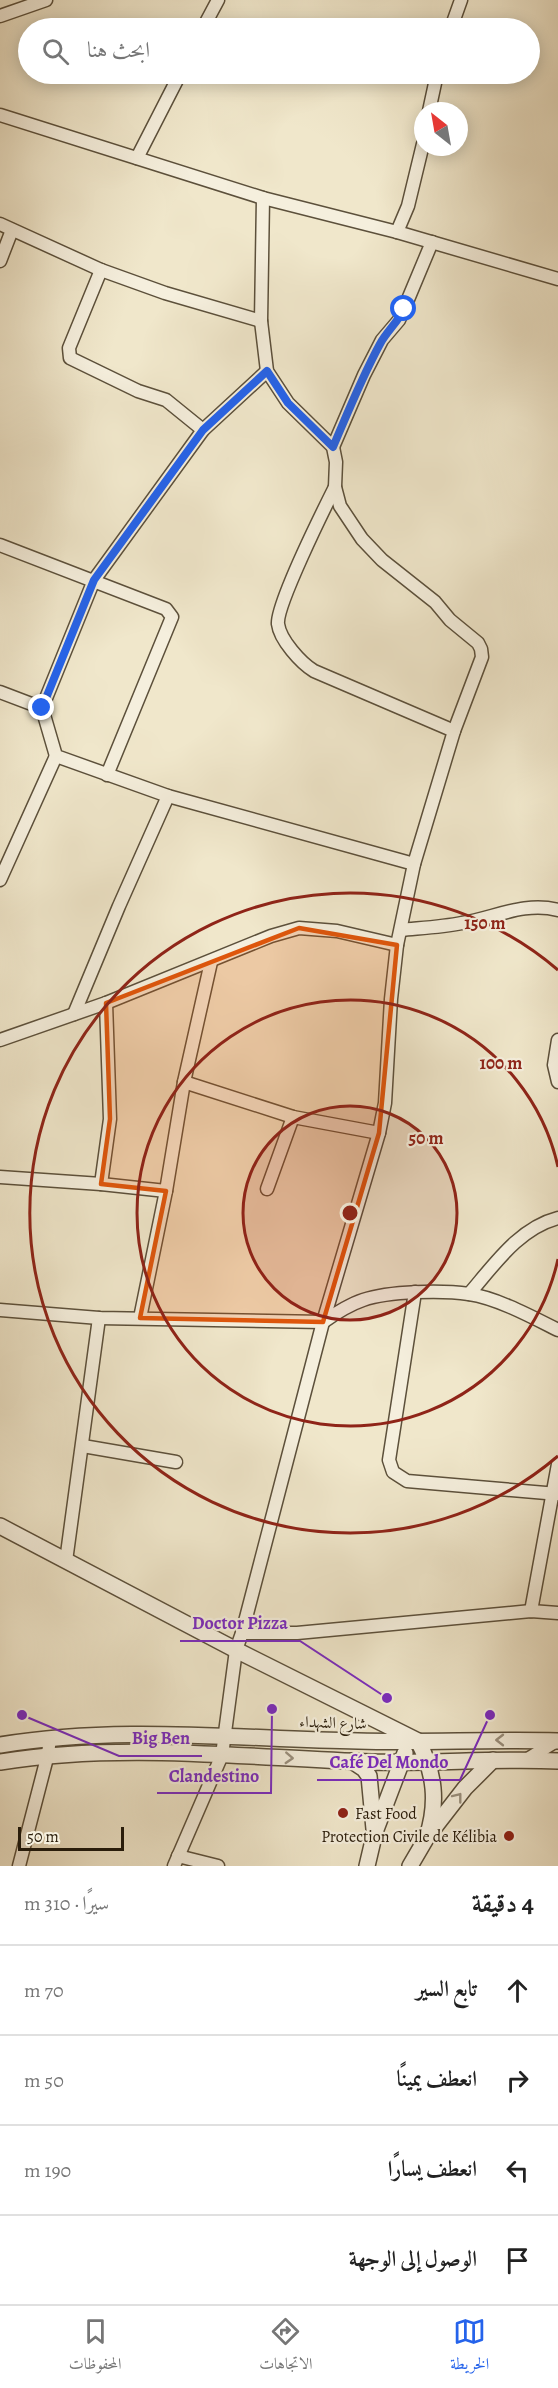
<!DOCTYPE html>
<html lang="ar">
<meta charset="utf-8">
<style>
body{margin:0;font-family:Alegreya,Amiri,serif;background:#f6f6f6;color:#222;direction:rtl}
.compass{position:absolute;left:414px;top:102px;width:54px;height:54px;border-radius:50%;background:#fff;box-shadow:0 3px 15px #0003;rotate:329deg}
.scale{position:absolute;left:18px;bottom:15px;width:106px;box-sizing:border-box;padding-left:6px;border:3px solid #2a1d0b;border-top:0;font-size:16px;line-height:21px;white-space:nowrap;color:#2a1d0b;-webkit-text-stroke:4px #f5efdd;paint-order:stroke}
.stop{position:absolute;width:18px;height:18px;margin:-14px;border:4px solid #2563eb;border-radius:50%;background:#fff}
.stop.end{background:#2563eb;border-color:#fff;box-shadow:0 2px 6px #0008}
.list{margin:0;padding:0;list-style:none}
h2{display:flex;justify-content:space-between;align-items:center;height:78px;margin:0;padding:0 24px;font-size:26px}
h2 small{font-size:20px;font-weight:400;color:#767676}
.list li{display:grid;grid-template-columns:39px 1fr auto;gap:18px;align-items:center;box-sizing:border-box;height:90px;padding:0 24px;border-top:2px solid #e0e0e0}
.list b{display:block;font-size:22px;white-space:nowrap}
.list em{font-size:20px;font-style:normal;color:#767676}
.icon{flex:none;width:33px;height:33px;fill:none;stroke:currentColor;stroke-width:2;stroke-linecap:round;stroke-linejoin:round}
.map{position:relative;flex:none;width:558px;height:1866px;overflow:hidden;direction:ltr}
.search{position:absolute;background:#fff;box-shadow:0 3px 15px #0003;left:18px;right:18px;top:18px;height:66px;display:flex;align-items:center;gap:15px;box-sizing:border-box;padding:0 21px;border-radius:33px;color:#767676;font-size:22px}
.sheet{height:438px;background:#fff}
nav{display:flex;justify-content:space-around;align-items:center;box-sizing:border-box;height:84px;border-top:2px solid #e0e0e0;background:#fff;font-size:16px;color:#767676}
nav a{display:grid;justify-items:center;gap:3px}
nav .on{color:#2563eb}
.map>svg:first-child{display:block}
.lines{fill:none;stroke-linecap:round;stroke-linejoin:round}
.minor-casing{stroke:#5c503b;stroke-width:15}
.tertiary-casing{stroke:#5c503b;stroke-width:18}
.minor{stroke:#f5efdd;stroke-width:12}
.tertiary{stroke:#f5efdd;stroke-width:15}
.oneway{stroke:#9a907e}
.route{stroke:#2563eb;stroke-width:8}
.marked{fill:#de560c;fill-opacity:0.2;stroke:#de560c;stroke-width:4.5;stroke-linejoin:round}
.ring{fill:none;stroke:#8f2418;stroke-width:3}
.poi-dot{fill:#8f2418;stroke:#f5efdd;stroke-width:2}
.labels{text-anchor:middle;stroke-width:4.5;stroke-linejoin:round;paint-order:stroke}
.street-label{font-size:16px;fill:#2a1d0b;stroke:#f5efdd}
.poi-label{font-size:16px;fill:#2a1d0b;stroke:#f5efdd;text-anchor:start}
.centre{fill:#8f2418;stroke:#f5efdd;stroke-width:3}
.ring-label{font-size:18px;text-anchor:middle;font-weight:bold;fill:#8f2418;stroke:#f5efdd;stroke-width:4.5;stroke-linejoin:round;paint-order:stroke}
.leader{fill:none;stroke:#7b2cbf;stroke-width:2}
.callout-dot{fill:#7b2cbf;stroke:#f5efdd;stroke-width:2}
.callout-label{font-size:18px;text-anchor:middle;font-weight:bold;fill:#7b2cbf;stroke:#f5efdd;stroke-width:4.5;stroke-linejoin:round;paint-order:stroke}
</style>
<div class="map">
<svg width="558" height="1866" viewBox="0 0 558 1866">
<rect width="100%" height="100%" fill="#f0e7cb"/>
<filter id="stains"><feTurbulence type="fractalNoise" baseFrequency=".00333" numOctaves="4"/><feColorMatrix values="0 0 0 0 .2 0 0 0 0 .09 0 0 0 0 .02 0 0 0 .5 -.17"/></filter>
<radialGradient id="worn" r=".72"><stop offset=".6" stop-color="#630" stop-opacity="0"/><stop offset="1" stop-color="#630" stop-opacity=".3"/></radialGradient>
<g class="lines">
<g class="minor-casing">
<g id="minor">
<polyline points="0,16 46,0"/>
<polyline points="203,28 218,0"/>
<polyline points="451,28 461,0"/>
<polyline points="429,111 437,74"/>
<polyline points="0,115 263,198 397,232 558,279"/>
<polyline points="137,158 180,74"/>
<polyline points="0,224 101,270 165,293 261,321"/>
<polyline points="397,232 408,206 423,144"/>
<polyline points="0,261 12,230"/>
<polyline points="101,270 69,348 70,358 138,391 166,400 203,430"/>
<polyline points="333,447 364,375 382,340 399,320 404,309 432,242"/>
<path d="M335 487C324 509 276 606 278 624 280 640 301 663 314 671L454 731"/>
<polyline points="0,545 166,609 172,617 107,775"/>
<polyline points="0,692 42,708 56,756 168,796 414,864"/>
<polyline points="42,708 94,580 203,430 267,371"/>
<polyline points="0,880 56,756"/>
<path d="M401 930C421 928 442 927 462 923 494 918 525 901 558 910"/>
<polyline points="74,1014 119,906 168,796"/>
<polyline points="0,1040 106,1003 271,936 299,928 337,931 397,945"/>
<polyline points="558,1040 554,1065 558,1082"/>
<polyline points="184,1082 293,1117 379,1133"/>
<polyline points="0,1177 101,1184 166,1191"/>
<polyline points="101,1184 110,1119 106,1003"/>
<polyline points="267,1189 293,1117"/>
<polyline points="415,1292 389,1460 393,1472 407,1481 558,1494"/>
<path d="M469 1294C494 1265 519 1228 558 1218"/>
<path d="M0 1310 99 1318 323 1322C336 1313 348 1305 363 1300 389 1291 442 1290 469 1294 497 1298 532 1317 558 1330"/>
<polyline points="140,1318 166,1191 184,1082 211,962"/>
<polyline points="83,1446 176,1462"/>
<polyline points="66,1561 99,1318"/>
<polyline points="531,1611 558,1464"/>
<polyline points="242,1633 297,1633 531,1611 558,1613"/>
<polyline points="526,1760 558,1740"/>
<polyline points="178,1856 218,1866"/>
<polyline points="19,1866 48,1754 50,1738"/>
<polyline points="174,1866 222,1755 236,1650 242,1633 323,1322 379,1133 385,1103 391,999 397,945 414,864 454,731 482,657 481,649 478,643 450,620 435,602 382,560 362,539 340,506 335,487 336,462 333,447 288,403 267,371 261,321 263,198"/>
</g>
</g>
<g class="tertiary-casing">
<g id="tertiary">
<path d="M0 1526 236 1650 418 1741C435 1773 438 1803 427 1837"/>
<path d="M0 1745C118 1725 239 1739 358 1741 425 1743 491 1739 558 1741"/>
<polyline points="352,1761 364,1769 369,1776 374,1829"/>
<path d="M0 1762C123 1742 248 1758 372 1762 434 1764 496 1758 558 1761"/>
<polyline points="367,1866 375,1832 405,1753"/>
<polyline points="410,1866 427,1837 465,1788 493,1760"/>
</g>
</g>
<use href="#minor" class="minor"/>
<use href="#tertiary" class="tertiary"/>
</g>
<defs><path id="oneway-chevron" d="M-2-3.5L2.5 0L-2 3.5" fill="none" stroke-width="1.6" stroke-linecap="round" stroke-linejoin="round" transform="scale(1.5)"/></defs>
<g class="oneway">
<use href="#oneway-chevron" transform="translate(500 1740) rotate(-180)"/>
<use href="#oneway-chevron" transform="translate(289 1758) rotate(3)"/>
<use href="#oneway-chevron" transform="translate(458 1797) rotate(-52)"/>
</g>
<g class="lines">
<path class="route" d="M42 708 94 580 203 430 267 371 288 403 333 447C348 412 362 377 380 344 387 331 398 322 404 309"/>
</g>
<path class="marked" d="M299 928 397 945 379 1133 323 1322 140 1318 166 1191 101 1184 110 1119 106 1003Z"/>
<circle cx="350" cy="1213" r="107" fill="#8f2418" fill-opacity=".12"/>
<g class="ring">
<circle cx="350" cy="1213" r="107"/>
<path d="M558 1259A213 213 0 1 1 558 1167"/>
<path d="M558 1456A320 320 0 1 1 558 970"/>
</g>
<g class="poi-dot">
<circle cx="343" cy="1813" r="6"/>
<circle cx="509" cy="1836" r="6"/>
</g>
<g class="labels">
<g class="street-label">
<text transform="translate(333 1722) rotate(2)" y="6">شارع الشهداء</text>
</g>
<g class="poi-label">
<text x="355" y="1819">Fast Food</text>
<text x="497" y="1842" text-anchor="end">Protection Civile de Kélibia</text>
</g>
</g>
<circle cx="350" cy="1213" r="9" class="centre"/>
<g class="ring-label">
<text x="485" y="929">150 m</text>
<text x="501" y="1069">100 m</text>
<text x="426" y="1144">50 m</text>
</g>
<path class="leader" d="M387 1698L300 1641H180M22 1715L119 1756H202M490 1715L460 1780H317M272 1709L271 1793H157"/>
<g class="callout-dot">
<circle cx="387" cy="1698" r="6"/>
<circle cx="22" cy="1715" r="6"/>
<circle cx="490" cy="1715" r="6"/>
<circle cx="272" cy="1709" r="6"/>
</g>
<g class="callout-label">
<text x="240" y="1629">Doctor Pizza</text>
<text x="161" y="1744">Big Ben</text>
<text x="389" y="1768">Café Del Mondo</text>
<text x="214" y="1782">Clandestino</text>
</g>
<rect width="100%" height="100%" filter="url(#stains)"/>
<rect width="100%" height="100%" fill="url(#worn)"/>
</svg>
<svg class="compass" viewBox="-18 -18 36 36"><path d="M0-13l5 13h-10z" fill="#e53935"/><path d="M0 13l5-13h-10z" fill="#767676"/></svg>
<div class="scale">50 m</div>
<div class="stop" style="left:404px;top:309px"></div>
<div class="stop end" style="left:42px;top:708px"></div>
<div class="search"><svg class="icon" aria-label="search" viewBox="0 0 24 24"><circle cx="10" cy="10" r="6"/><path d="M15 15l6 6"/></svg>ابحث هنا</div>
</div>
<section class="sheet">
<h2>4 دقيقة<small>سيرًا · 310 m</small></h2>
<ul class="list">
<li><svg class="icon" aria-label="ahead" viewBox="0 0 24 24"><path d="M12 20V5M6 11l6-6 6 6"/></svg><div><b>تابع السير</b></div><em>70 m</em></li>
<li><svg class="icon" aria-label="right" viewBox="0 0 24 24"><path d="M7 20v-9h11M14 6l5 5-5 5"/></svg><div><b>انعطف يمينًا</b></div><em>50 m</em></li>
<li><svg class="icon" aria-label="left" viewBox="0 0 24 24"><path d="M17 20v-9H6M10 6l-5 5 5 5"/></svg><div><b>انعطف يسارًا</b></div><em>190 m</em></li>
<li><svg class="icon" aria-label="arrive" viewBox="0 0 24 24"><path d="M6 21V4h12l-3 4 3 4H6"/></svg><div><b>الوصول إلى الوجهة</b></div></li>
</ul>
</section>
<nav>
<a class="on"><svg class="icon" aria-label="map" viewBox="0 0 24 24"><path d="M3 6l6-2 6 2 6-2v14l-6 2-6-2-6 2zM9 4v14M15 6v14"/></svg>الخريطة</a>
<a><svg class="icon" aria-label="directions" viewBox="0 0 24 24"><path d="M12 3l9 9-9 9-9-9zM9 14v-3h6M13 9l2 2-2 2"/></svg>الاتجاهات</a>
<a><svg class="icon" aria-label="saved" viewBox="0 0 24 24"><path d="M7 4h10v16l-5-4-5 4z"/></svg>المحفوظات</a>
</nav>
